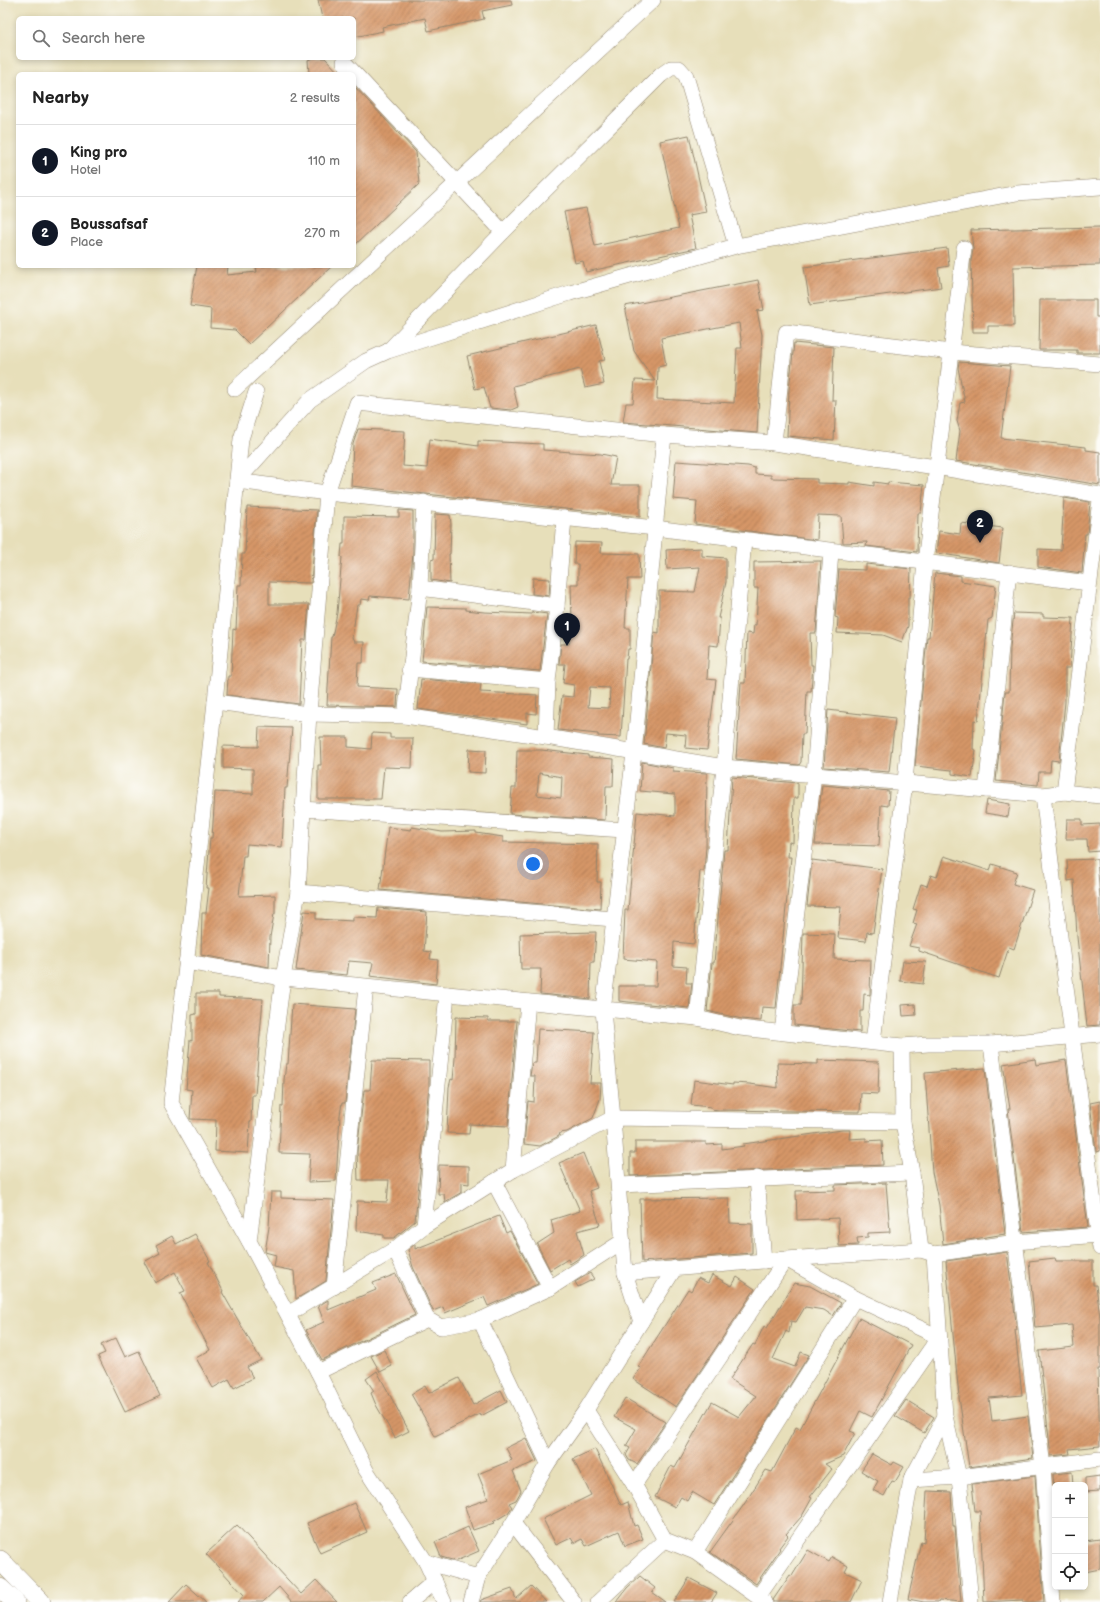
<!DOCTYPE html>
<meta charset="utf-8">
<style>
body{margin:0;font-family:"Balsamiq Sans",sans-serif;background:#f6f6f6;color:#222}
.controls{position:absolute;right:12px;bottom:12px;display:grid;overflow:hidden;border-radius:6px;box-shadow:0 2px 6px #0003}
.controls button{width:36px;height:36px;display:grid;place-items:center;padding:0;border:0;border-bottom:1px solid #e0e0e0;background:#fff;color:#222;font:20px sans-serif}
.you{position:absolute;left:533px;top:864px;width:14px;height:14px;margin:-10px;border:3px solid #fff;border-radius:50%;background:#1a73e8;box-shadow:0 0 0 6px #1a73e833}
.badge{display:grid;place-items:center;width:26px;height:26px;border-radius:50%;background:#111827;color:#fff;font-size:13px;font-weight:700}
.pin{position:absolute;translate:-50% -33px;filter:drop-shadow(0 1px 2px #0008)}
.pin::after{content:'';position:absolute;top:21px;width:14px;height:12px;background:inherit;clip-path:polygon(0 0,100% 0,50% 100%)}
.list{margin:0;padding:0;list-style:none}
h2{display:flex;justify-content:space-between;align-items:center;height:52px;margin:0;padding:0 16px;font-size:17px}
h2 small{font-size:13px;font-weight:400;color:#767676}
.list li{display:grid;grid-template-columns:26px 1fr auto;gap:12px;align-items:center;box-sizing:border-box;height:72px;padding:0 16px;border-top:1px solid #e0e0e0}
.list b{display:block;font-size:15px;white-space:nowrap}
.list p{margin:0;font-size:13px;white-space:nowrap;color:#767676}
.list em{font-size:13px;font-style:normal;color:#767676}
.icon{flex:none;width:22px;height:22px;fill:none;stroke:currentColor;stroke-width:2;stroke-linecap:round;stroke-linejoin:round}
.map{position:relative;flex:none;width:1100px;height:1602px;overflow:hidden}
.search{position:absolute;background:#fff;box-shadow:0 2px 6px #0003;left:16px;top:16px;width:340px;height:44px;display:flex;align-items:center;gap:10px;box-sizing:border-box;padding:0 14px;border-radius:6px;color:#767676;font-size:15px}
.panel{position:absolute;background:#fff;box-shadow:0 2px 6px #0003;left:16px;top:72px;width:340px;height:196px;border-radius:6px}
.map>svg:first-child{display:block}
.building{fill:url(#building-hatch);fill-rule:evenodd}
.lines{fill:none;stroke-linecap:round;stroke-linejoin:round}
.minor-casing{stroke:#91846c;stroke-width:16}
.major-casing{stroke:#91846c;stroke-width:20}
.minor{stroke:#fff;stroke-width:15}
.major{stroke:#fff;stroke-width:19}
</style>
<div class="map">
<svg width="1100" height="1602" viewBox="0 0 1100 1602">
<defs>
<pattern id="building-hatch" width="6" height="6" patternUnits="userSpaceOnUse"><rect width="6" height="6" fill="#d69668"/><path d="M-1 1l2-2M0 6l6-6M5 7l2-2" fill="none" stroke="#af7b55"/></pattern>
</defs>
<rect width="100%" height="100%" fill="#fdfcf7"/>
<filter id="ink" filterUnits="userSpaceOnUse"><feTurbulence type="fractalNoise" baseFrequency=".025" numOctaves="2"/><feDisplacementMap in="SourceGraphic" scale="8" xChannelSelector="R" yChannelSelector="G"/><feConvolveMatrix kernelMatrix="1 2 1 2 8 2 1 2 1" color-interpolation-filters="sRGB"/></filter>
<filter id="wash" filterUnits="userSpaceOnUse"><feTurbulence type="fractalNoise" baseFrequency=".012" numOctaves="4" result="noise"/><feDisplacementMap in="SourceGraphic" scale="16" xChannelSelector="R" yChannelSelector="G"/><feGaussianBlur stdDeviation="0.9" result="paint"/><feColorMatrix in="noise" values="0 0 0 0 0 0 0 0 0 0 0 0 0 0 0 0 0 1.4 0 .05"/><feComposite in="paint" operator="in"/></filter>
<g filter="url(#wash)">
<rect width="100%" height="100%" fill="#e7dfba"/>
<g id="blocks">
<g class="building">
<polygon points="318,0 511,0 512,5 482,11 484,19 428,31 425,18 382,27 383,31 354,37 354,18 322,18"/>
<polygon points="313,58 325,58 340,74 309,74 308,60"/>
<polygon points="354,86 416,152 419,184 354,246"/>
<polygon points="689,135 706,212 689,215 696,248 586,272 583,261 575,263 564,212 586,208 595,246 679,228 660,141"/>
<polygon points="1100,227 1100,265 1013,267 1014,326 988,326 988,332 973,332 971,261 973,249 971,230"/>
<polygon points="947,248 949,266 938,268 941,287 810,305 804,267"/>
<polygon points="197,266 228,266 227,275 257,272 256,266 332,266 249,344 235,330 210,328 211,309 190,306"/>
<path d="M758 280 764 310 757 311 762 335 757 433 623 422 626 403H633L635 380 655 381 634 351 625 306ZM739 323 742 348H737L734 403 657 399 658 367 666 365 661 338Z"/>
<polygon points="1040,300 1096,300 1096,317 1100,317 1100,353 1077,353 1077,350 1039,350"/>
<polygon points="596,325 605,360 599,361 604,384 585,388 580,369 513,386 518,407 511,410 490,408 484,387 475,389 467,356"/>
<polygon points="794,343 834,347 832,400 836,400 834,440 787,436 789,390"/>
<polygon points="959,362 1010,366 1001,438 1086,447 1086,450 1100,452 1100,485 956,461 960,431 957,421 960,403 965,402 958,368"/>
<polygon points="358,429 405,431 403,466 427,468 430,439 478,446 478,441 543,444 543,450 601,454 616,457 611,485 640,485 640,517 351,486 353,444"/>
<polygon points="676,461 748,466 755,468 755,474 771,475 771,478 817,479 817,483 849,484 849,482 874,486 874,482 888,484 888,482 924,485 921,513 918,513 917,552 866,546 867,542 843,543 841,516 818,515 817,540 695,524 697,501 673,499"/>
<polygon points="1064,498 1090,502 1087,534 1085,534 1082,573 1038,567 1038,549 1061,550"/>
<polygon points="247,507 317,510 311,583 269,582 269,604 309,604 306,640 302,640 299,704 227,695 228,676 231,676 233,629 236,630 238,585 241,585 242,554 245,554"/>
<polygon points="399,510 413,511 413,553 409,599 370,596 369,600 361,599 360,605 357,605 352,638 354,642 364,642 363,663 358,663 357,687 398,689 397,707 327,705 331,637 332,637 337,613 342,557 341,557 342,544 344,544 344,516 399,517"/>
<polygon points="435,514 450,515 451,524 450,554 449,554 450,583 431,580 431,560 434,559"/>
<polygon points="961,523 1003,528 999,563 936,553 939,531 960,534"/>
<path d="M575 542 602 543 601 553 639 554 640 579H628L625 628H630V649H628L627 659H626L621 737 598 736V734L558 730 562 696 573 697 574 685 563 683 565 664H559L561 644H569L570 620 572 621 571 584H578V564H574ZM590 687 610 688 609 708 588 707Z"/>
<polygon points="702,548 702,556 726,558 726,582 718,618 720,618 718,646 709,645 707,679 716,680 707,750 685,748 686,735 666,733 664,748 644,744 654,632 659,633 659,591 695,592 700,567 667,569 666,550"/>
<polygon points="821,561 816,633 810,633 811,665 813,665 811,691 807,691 805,734 802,734 801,762 799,765 736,759 741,683 745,683 747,633 753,634 754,625 756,625 758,588 754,588 754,562"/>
<polygon points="866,564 911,569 910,597 908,597 908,626 902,642 883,635 837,633 838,618 835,617 839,569 866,570"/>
<polygon points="935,573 961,576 961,581 996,586 992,618 988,620 978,721 974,720 973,749 976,750 972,777 952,774 952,770 915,766 927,637 929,637"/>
<polygon points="533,578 550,579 549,596 532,594"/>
<polygon points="427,607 466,608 466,610 484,612 532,614 532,612 547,614 540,671 422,661"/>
<polygon points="1014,613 1043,614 1043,617 1073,618 1070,668 1065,668 1065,702 1059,761 1051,760 1050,772 1039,772 1038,785 996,781 1005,692 1009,692 1010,647"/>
<polygon points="421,679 481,684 480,692 537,695 536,714 527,713 527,724 418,709"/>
<polygon points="828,710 895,718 889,772 824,767"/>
<polygon points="259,727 292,728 287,788 285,788 282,847 247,844 246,856 243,856 239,896 275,895 275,914 274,914 270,937 269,967 201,955 202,913 206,913 209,888 206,888 210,838 212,838 215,792 253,794 253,769 223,768 223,746 258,747"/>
<polygon points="372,733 390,734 390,738 413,738 412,768 384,767 381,799 318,799 318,765 321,765 320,737 348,737 348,747 371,749"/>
<polygon points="469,749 486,750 485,773 468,772"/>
<path d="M517 750H541L588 755V757L614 759 613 786H606L605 820 510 814 512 788H516ZM539 773 562 777 561 798 537 795Z"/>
<polygon points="642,762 673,768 673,771 707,773 706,847 704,871 700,871 694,944 674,942 673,966 687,967 686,983 692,983 689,1008 619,1001 619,986 656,986 657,962 623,959 625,910 628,910 637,812 675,816 675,794 640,791"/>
<polygon points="732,777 798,783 798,798 794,798 793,843 789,842 788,857 791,857 776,1008 762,1007 761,1021 742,1019 707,1011 712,963 714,963 724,850 728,850"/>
<polygon points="822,785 889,791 888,806 881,805 879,846 815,844"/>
<polygon points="987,800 1010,804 1008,817 985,813"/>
<polygon points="1067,819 1082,819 1082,825 1100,824 1100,851 1088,852 1087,839 1066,839"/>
<polygon points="388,827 411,830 412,827 442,832 476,831 476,833 503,837 503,842 598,844 597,882 601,882 600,909 380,890"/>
<polygon points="944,856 990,871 992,864 1017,872 1013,884 1033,890 1014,949 1009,947 999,978 919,951 919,948 909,946 917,924 913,923 917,910 913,909 921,884 927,886 931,875 937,877"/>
<polygon points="1097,859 1100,898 1100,1025 1087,1026 1077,937 1074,880 1068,881 1067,860"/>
<polygon points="812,860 882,869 873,933 867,932 866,941 838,938 841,907 807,906"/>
<polygon points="378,908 427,912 424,951 431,952 430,959 438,960 436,984 370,976 373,963 349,961 347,975 296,970 304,911 316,912 316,919 353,921 353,917 377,918"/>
<polygon points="596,932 594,962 591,962 590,999 540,994 541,969 521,969 520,934"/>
<polygon points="803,933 835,934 834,959 871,960 870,995 864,994 863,1011 860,1011 860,1032 794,1025 794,1005 801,1005"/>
<polygon points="903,961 926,962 923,984 900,981"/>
<polygon points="196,993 219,993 219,997 263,999 255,1095 252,1095 251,1122 250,1122 248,1153 215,1151 216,1120 190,1119 192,1090 186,1089 190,1040 192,1041 192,1015 196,1014"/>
<polygon points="292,1004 355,1009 345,1103 342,1103 340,1115 336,1181 308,1182 310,1154 279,1153 281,1106 283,1106 284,1080 286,1064 288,1064"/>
<polygon points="915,1004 916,1015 903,1016 902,1005"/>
<polygon points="456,1017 488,1018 488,1021 517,1021 508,1126 470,1124 469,1134 447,1133 449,1087 451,1079 453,1080 455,1058"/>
<polygon points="538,1029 594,1032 590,1083 601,1083 600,1099 593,1118 567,1132 560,1133 559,1136 540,1146 524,1144 528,1101 534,1102 535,1076 530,1076 532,1063 536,1063"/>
<polygon points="1035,1059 1036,1065 1066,1060 1088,1227 1023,1232 1008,1109 1010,1109 1003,1064"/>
<polygon points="372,1060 429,1061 429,1086 415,1221 394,1238 384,1238 384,1235 356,1231 357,1201 387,1202 389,1180 358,1180 357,1152 364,1090 370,1090"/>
<polygon points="818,1060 879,1062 878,1094 861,1093 860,1112 719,1110 711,1109 711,1107 691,1105 694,1080 733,1085 733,1083 750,1084 778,1088 777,1063 818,1064"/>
<polygon points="985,1068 1005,1234 943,1244 939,1205 932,1172 925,1073"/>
<polygon points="1100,1101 1100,1151 1096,1152 1090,1103"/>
<polygon points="842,1130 850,1130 849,1139 866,1138 866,1141 882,1140 883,1165 630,1176 630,1153 635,1153 635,1142 706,1142 706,1145 722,1144 722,1149 744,1146 743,1144"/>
<polygon points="583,1153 597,1188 589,1191 600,1225 577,1231 584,1255 570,1264 568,1259 550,1270 537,1244 554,1233 551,1220 580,1211 559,1163"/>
<polygon points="439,1165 469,1166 469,1184 462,1183 462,1192 445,1202 444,1194 438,1194"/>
<polygon points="886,1183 890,1232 868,1233 868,1237 857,1238 858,1245 839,1246 838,1218 797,1220 796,1191 835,1190 835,1185"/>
<polygon points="271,1192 281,1192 281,1198 334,1200 326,1281 296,1299 294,1271 274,1267 276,1255 265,1252 269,1227"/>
<polygon points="729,1198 730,1223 752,1224 752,1253 642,1262 640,1199"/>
<polygon points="499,1216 506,1233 510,1231 538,1284 488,1306 484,1297 445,1313 443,1307 433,1311 413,1267 408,1250 415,1244 415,1249"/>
<polygon points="195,1234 210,1261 208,1262 223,1291 222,1292 261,1360 247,1367 253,1378 234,1388 229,1379 213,1388 196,1358 210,1350 180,1293 185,1291 175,1272 155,1283 144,1262 160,1253 156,1245 172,1236 176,1244"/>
<polygon points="1007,1252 1017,1330 1015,1330 1022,1395 989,1398 992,1421 1028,1416 1033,1458 969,1467 959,1397 946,1261"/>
<polygon points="1055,1258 1056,1261 1093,1261 1093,1285 1096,1285 1100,1317 1100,1369 1098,1369 1100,1446 1069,1449 1070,1454 1051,1456 1039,1351 1074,1347 1072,1325 1035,1328 1029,1261"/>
<polygon points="590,1273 594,1279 578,1287 575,1282"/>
<polygon points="396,1274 415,1315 322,1360 306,1330 324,1322 318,1306 328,1300 328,1310 376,1290 373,1283"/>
<polygon points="712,1275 732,1286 737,1277 755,1289 676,1407 633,1379 641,1368 638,1367 688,1289 691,1291 698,1278 708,1283"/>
<polygon points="794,1283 810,1286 841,1303 833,1316 824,1310 805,1307 796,1322 791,1321 789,1333 786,1331 773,1359 795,1367 801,1352 809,1355 714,1505 692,1492 687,1501 681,1497 675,1507 655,1497 671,1466 675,1468 712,1402 739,1417 756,1396 730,1379 753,1344 755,1345 764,1326 767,1328"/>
<polygon points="859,1318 911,1345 872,1417 860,1411 850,1431 855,1433 843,1456 825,1464 832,1469 810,1497 812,1498 802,1516 786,1534 788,1536 779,1548 780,1549 756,1584 710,1552 743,1506 766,1470 772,1472 796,1427 800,1429"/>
<polygon points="116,1338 125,1357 139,1351 160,1396 125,1412 98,1356 105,1353 101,1345"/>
<polygon points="384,1350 392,1366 380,1372 371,1356"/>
<polygon points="377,1371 409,1431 395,1438 376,1405 371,1393 374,1391 366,1379"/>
<polygon points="459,1378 473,1405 501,1390 507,1402 481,1416 480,1414 435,1436 411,1394 425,1386 429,1393"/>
<polygon points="625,1398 666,1422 637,1464 629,1460 626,1455 630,1448 626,1446 636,1429 614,1417"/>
<polygon points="906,1400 934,1417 924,1433 895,1416"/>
<polygon points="526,1438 537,1461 513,1471 521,1491 516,1500 509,1503 512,1507 508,1513 493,1522 494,1523 473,1530 465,1507 488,1499 478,1474 512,1460 506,1448"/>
<polygon points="595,1449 621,1505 628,1502 634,1526 637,1525 643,1539 625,1546 619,1531 586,1546 582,1539 574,1543 571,1538 556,1545 543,1519 591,1495 573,1459"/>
<polygon points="872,1454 892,1465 894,1462 904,1467 895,1482 892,1481 884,1496 873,1490 878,1481 861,1471"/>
<polygon points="1072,1472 1073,1485 1055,1485 1055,1507 1053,1474"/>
<polygon points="1035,1476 1044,1602 1023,1602 1023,1600 984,1602 980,1511 975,1511 972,1484"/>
<polygon points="1100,1476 1100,1491 1085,1492 1085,1478"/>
<polygon points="927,1491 951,1492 953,1526 955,1526 961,1602 939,1600 938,1602 924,1602 908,1599 921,1541 924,1542"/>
<polygon points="354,1503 367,1532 320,1553 307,1523"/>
<polygon points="237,1525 301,1594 316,1580 337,1602 292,1602 279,1587 263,1602 238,1602 244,1595 206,1554"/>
<polygon points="468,1527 479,1551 456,1561 441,1557 435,1542"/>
<polygon points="1100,1539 1100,1569 1085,1572 1085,1541"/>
<polygon points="808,1550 829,1562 832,1557 848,1566 845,1572 862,1580 851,1602 774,1602 773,1600 790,1575 792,1576"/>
<polygon points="640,1576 655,1588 652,1592 666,1602 616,1602 627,1588"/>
<polygon points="689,1578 717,1593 711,1602 674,1602"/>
<polygon points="186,1584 206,1602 169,1602"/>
<polygon points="531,1586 546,1602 480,1602 481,1600 512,1589 516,1599"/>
</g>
</g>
</g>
<g filter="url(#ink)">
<use href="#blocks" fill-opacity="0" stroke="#91846c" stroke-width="1"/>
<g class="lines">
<g class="minor-casing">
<g id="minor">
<polyline points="344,62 503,232"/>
<polyline points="390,349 503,232 661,75 671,68 679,68 686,76 736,246"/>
<polyline points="235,389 653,0"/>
<polyline points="774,443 786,332 951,352 1100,364"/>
<polyline points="237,481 310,400 366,361 388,351 570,293 736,246 1017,193 1100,187"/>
<polyline points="237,481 327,493 655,528 1089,583"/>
<polyline points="1100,500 1064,792 1100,796"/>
<polyline points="420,588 557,606"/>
<polyline points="409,669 548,681"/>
<polyline points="215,702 309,714 405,716 546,737 724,767 1043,795 1064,792"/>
<polyline points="405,716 420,588 424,502"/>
<polyline points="546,737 548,681 557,606 564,518"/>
<polyline points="986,790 1009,572"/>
<polyline points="1043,795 1072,1036 1100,1248"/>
<polyline points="302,809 624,830"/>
<polyline points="298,892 613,919"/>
<polyline points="186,962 283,978 697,1018 740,1028 902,1046 928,1044 991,1044 1100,1034"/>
<polyline points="697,1018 724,767 744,540"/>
<polyline points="782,1032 814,775 831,552"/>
<polyline points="873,1042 905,782 925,562 964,248"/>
<polyline points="991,1044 1043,1467 1053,1602"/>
<polyline points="902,1046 903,1122 912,1173 921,1250"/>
<polyline points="903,1122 613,1118 625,1273 786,1259 921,1250 934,1254 1016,1242 1098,1235"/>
<polyline points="513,1170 528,1002"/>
<polyline points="757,1178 764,1261"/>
<polyline points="494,1182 550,1288"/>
<polyline points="619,1185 912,1173"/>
<polyline points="424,1226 447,994"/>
<polyline points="249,1241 171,1103 215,702 241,439 256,392"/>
<polyline points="395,1249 427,1319"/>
<polyline points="934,1254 945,1416 959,1477 971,1602"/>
<polyline points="625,1273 641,1322 675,1268"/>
<polyline points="334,1287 366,987"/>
<polyline points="288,1314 395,1249 424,1226 513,1170 613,1118 603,1010 634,753 664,435 774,443 936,467 1100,495"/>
<polyline points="480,1320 548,1463"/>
<polyline points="318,1372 427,1319 441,1327 480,1320 550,1288 623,1241"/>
<polyline points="586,1410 636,1488 665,1540 695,1552 765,1602"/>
<polyline points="911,1480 945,1416"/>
<polyline points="634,1485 786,1259 855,1298 939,1337 758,1597"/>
<polyline points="513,1523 574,1602"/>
<polyline points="695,1552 855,1298"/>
<polyline points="426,1562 478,1577 471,1602"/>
<polyline points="478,1577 513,1523 548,1463 586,1410 641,1322"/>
<polyline points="410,1602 435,1581"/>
<polyline points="444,1602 426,1562 366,1470 318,1372 249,1241 283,978 298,892 309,714 327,493 357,403 664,435"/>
<polyline points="598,1602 665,1540"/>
<polyline points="890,1602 911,1480 959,1477 1100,1459"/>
</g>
</g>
<g class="major-casing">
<g id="major">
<polyline points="0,1560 41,1602"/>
<polyline points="0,1588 15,1602"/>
</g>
</g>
<use href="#minor" class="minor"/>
<use href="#major" class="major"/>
</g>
</g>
</svg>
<div class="controls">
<button>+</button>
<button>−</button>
<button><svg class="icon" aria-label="locate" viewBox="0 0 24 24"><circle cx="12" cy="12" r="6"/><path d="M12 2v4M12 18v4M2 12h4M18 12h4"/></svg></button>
</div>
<div class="you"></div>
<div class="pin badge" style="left:567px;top:646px">1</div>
<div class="pin badge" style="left:980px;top:543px">2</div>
<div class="search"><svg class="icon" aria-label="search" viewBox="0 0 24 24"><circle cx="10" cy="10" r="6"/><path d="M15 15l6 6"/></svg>Search here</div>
<section class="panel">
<h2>Nearby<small>2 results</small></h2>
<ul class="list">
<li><span class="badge">1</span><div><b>King pro</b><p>Hotel</p></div><em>110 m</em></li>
<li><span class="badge">2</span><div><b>Boussafsaf</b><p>Place</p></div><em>270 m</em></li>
</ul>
</section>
</div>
